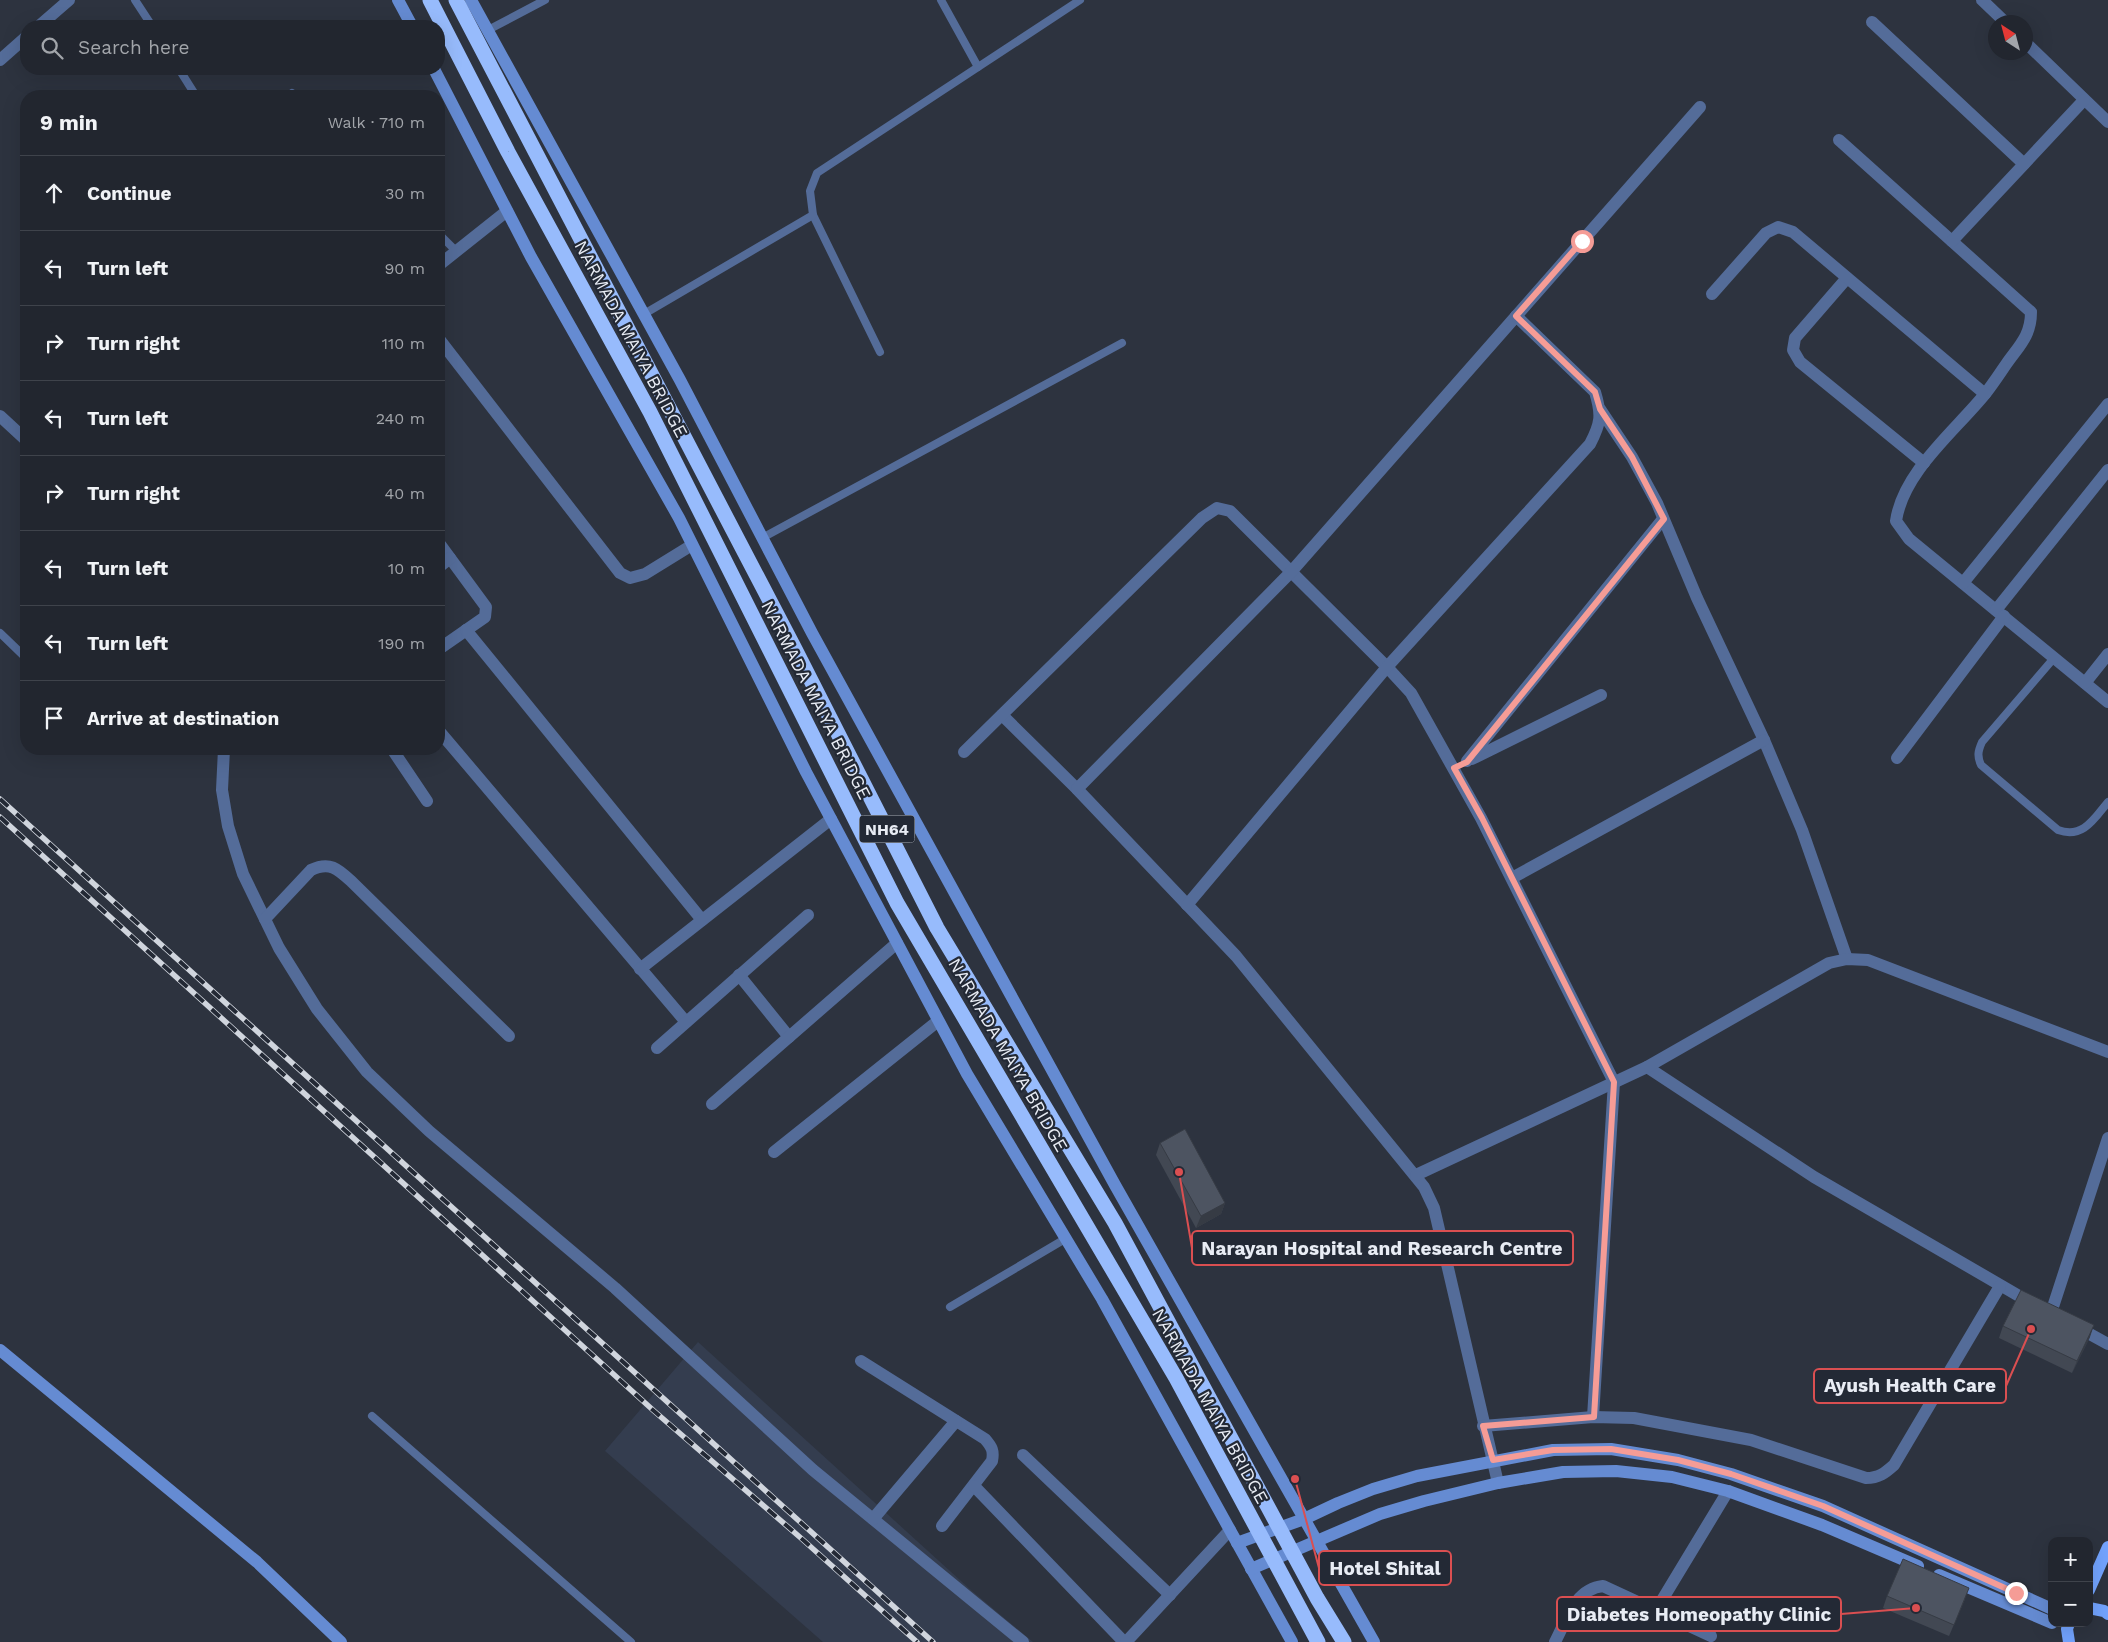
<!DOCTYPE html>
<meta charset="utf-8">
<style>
body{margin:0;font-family:"Work Sans",sans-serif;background:#2e323b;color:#f1f3f6}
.controls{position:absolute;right:15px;bottom:15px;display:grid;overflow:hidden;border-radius:10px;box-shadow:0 5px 20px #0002}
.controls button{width:45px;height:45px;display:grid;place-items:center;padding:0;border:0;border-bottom:1px solid #3f434b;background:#22262f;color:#f1f3f6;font:25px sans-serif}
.compass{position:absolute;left:1988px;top:15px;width:45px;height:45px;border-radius:50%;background:#22262f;box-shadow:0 5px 20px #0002;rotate:324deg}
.stop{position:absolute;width:15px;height:15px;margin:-11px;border:4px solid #f59c96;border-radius:50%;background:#fff}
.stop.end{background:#f59c96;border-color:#fff;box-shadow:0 1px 5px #0008}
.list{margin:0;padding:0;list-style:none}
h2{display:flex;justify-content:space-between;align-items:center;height:65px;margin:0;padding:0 20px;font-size:21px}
h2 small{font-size:16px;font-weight:400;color:#a2a5aa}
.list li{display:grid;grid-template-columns:32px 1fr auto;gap:15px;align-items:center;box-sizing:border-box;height:75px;padding:0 20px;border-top:1px solid #3f434b}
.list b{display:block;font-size:19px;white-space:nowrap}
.list em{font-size:16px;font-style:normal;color:#a2a5aa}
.icon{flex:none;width:28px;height:28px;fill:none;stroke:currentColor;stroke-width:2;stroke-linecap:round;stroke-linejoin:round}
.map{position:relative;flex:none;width:2108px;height:1642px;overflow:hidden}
.search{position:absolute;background:#22262f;box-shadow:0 5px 20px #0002;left:20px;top:20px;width:425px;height:55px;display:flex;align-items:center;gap:12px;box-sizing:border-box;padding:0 18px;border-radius:20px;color:#a2a5aa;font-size:19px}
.panel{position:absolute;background:#22262f;box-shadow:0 5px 20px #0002;left:20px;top:90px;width:425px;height:665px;border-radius:20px}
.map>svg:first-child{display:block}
.built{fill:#343d4f}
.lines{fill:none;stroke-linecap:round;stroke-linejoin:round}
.lane{stroke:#546c99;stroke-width:8}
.street{stroke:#546c99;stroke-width:12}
.secondary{stroke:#658bd2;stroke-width:12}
.primary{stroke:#72a3fe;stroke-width:12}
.rail-casing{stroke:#d0d5dd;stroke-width:5.5}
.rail{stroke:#232935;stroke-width:4;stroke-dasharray:11;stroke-linecap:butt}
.highway-bridge{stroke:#97bbfc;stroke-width:15}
.wall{fill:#424853}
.shaded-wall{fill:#363b44}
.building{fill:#4d5461;stroke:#363b44}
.route{stroke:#f59c96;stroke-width:6}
.labels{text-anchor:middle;stroke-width:4.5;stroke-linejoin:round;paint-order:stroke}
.shield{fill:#232935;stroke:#adb2bb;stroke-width:1}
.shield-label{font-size:16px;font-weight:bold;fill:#e8ecf4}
.street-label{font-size:18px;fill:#e8ecf4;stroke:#232935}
.leader{fill:none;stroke:#da4f51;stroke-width:2}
.callout-dot{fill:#da4f51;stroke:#232935;stroke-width:2}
.callout{fill:#232935;stroke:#da4f51;stroke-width:2}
.callout-label{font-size:19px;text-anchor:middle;font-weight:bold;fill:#e8ecf4}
</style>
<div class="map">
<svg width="2108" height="1642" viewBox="0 0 2108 1642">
<rect width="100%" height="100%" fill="#2d333f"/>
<polygon class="built" points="698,1342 972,1591 1033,1642 823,1642 605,1451"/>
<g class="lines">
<g class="lane">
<polyline points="135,0 152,26"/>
<polyline points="941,0 978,67"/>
<polyline points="488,30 545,0"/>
<polyline points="179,69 196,96"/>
<polyline points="292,93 296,96"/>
<polyline points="813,215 880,352"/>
<polyline points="439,234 456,251"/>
<polyline points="644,314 813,215 810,191 817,173 1080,0"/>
<polyline points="762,538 1122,343"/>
<polyline points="0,633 26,658"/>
<path d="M2054 658 1982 742C1978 751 1977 756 1981 765L2058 830C2083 839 2094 819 2108 802"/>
<polyline points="950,1307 1065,1239"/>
<polyline points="372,1416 631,1642"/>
</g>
<g class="street">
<polyline points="1982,0 2005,22"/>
<polyline points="1872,22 2024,164"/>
<polyline points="39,26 69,0"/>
<polyline points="2026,43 2108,122"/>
<polyline points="0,60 26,37"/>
<path d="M1839 140 2031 312C2031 335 2020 345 2007 363 2000 373 1993 384 1985 394 1955 431 1903 472 1896 521L1909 539 2108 702"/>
<polyline points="1952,241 2084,100"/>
<polyline points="439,265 507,211"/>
<polyline points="1847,278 1795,338 1793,350 1800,362 1924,463"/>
<polyline points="1712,294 1766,233 1778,227 1793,232 1985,394"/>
<polyline points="439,339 620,573 630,578 645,574 692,545"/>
<polyline points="1600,409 1632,457 1657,503 1697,598 1764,740 1802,830 1847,959"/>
<polyline points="0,416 26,440"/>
<polyline points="439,543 486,607 485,617 439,649"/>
<polyline points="439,567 450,558"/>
<polyline points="1963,583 2108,404"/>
<polyline points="1996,610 2108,470"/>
<polyline points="466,630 702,920"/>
<polyline points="2085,683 2108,654"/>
<polyline points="1002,715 1077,789 1236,956 1424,1187 1434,1208 1498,1483"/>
<polyline points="439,731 686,1022"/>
<polyline points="224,749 222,790 228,826 243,874 279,948 317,1009 367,1072 429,1131 615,1288 813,1470 1023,1642"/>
<polyline points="392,749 427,801"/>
<polyline points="964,752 1202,518 1217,508 1230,511 1387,667 1411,693 1481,818 1614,1082 1593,1417"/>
<polyline points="1897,758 2004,616"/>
<polyline points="1472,759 1601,695"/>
<polyline points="1467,761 1663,519"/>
<polyline points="1077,789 1291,572 1700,107"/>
<polyline points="1512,878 1764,740"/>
<path d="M1187 905 1387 667 1590 444C1601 423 1602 415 1595 392L1516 316"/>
<path d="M265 919 311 870C330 861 338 869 352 882L509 1036"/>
<polyline points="640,969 831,819"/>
<polyline points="739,975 789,1037"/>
<polyline points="657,1048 808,915"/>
<polyline points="1647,1067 1814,1177 2033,1304"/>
<polyline points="712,1104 897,943"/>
<polyline points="774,1152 938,1021"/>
<polyline points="1416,1175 1647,1067 1829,963 1847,959 1868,960 2108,1052"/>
<polyline points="2051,1313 2108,1138"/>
<polyline points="2077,1327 2108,1344"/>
<path d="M861 1361 985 1439C992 1447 994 1451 992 1461L942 1526"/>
<path d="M1483 1426 1593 1417 1634 1418 1751 1440 1866 1478C1879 1478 1885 1473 1894 1465L2000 1286"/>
<polyline points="1023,1455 1170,1595"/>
<polyline points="974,1486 1124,1642"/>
<polyline points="873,1519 956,1421"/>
<polyline points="1656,1610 1728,1491"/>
<polyline points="1126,1642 1230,1530"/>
<path d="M1555 1642C1567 1619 1575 1589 1603 1586L1711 1636"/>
</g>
<g class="secondary">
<polyline points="398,0 412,26"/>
<polyline points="471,0 680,380 812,633 1115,1185 1374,1642"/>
<polyline points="434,69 531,257 679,518 806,772 967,1074 1102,1299 1292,1642"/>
<polyline points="0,1350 257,1562 341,1642"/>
<polyline points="1237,1543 1304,1519 1338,1503 1373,1489 1417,1476 1553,1450 1611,1449 1678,1460 1731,1474 1823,1506 2052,1609"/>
<polyline points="1251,1569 1380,1514 1424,1501 1498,1483 1563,1472 1616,1471 1672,1477 1728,1491 1822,1525 1918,1566"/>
<polyline points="1939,1575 2052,1623"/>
</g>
<g class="primary">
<polyline points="2089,1590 2108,1547"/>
<polyline points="2089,1608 2104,1611 2108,1614"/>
<polyline points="2069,1642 2067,1629 2069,1623"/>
</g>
<g class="rail-casing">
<g id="rail">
<polyline points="0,799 933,1642"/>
<polyline points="0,817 654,1411 802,1539 917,1642"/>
</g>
</g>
<use href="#rail" class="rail"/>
<g class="highway-bridge">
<polyline points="430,0 508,152 650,412 897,903 1176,1378 1318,1642"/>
<polyline points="456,0 795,649 937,928 1115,1223 1317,1598 1344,1642"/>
</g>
</g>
<g class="wall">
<polygon points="1160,1143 1225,1203 1221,1214 1196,1228 1156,1155"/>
<polygon points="2003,1326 2090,1337 2072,1373 1999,1338"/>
<polygon points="1887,1596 1965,1599 1949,1636 1883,1608"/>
</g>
<g class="shaded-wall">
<polygon points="1225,1203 1221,1214 1196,1228 1201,1216"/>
<polygon points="2094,1325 2090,1337 2072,1373 2077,1361"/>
</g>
<g class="building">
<polygon points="1185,1129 1225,1203 1201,1216 1160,1143"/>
<polygon points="2021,1290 2094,1325 2077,1361 2003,1326"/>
<polygon points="1903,1559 1969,1588 1954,1625 1887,1596"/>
</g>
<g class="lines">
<polyline class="route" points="1582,241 1516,316 1595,392 1600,409 1632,457 1664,519 1467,762 1454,768 1482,818 1614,1082 1594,1417 1483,1426 1493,1460 1553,1450 1611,1449 1678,1460 1731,1474 1823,1506 2016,1593"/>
</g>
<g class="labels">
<rect class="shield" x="859.5" y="815.5" width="55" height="27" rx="4"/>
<g class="shield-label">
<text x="887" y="835">NH64</text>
</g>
<g class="street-label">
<text transform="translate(631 339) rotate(62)" y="6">NARMADA MAIYA BRIDGE</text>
<text transform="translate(816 700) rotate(63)" y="6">NARMADA MAIYA BRIDGE</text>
<text transform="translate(1008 1055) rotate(60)" y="6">NARMADA MAIYA BRIDGE</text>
<text transform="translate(1210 1406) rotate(61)" y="6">NARMADA MAIYA BRIDGE</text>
</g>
</g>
<path class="leader" d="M1179 1172L1192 1248M2031 1329L2006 1386M1295 1479L1319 1568M1916 1608L1841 1614"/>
<g class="callout-dot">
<circle cx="1179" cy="1172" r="5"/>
<circle cx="2031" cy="1329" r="5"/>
<circle cx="1295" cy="1479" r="5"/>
<circle cx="1916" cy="1608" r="5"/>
</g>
<g class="callout">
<rect x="1192" y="1231" width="381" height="34" rx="5"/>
<rect x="1814" y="1369" width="192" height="34" rx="5"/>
<rect x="1319" y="1551" width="132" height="34" rx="5"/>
<rect x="1557" y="1597" width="284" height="34" rx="5"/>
</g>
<g class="callout-label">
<text x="1382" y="1255">Narayan Hospital and Research Centre</text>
<text x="1910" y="1392">Ayush Health Care</text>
<text x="1385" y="1575">Hotel Shital</text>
<text x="1699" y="1621">Diabetes Homeopathy Clinic</text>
</g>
</svg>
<div class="controls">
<button>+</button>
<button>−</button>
</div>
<svg class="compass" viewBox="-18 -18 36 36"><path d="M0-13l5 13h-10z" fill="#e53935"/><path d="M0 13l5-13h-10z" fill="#a2a5aa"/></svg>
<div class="stop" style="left:1582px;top:241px"></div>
<div class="stop end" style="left:2016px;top:1593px"></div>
<div class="search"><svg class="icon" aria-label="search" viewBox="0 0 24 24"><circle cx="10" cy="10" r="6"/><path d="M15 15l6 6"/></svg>Search here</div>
<section class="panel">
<h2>9 min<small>Walk · 710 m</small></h2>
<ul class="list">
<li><svg class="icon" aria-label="ahead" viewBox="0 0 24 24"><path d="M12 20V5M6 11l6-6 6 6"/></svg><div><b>Continue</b></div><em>30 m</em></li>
<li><svg class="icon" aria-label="left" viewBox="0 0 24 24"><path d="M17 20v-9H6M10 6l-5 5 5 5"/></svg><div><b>Turn left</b></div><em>90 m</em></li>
<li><svg class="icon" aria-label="right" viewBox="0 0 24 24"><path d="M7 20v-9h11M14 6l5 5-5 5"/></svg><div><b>Turn right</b></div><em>110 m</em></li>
<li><svg class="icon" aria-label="left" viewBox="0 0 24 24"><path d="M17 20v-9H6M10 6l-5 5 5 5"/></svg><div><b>Turn left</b></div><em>240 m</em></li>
<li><svg class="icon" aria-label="right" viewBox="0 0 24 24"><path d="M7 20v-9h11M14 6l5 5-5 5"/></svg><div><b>Turn right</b></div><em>40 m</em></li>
<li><svg class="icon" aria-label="left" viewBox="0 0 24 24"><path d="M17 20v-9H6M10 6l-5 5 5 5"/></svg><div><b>Turn left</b></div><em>10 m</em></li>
<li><svg class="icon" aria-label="left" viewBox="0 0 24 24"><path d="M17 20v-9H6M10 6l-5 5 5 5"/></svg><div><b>Turn left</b></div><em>190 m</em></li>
<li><svg class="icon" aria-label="arrive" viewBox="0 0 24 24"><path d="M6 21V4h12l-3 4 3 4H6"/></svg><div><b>Arrive at destination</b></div></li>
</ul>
</section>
</div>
